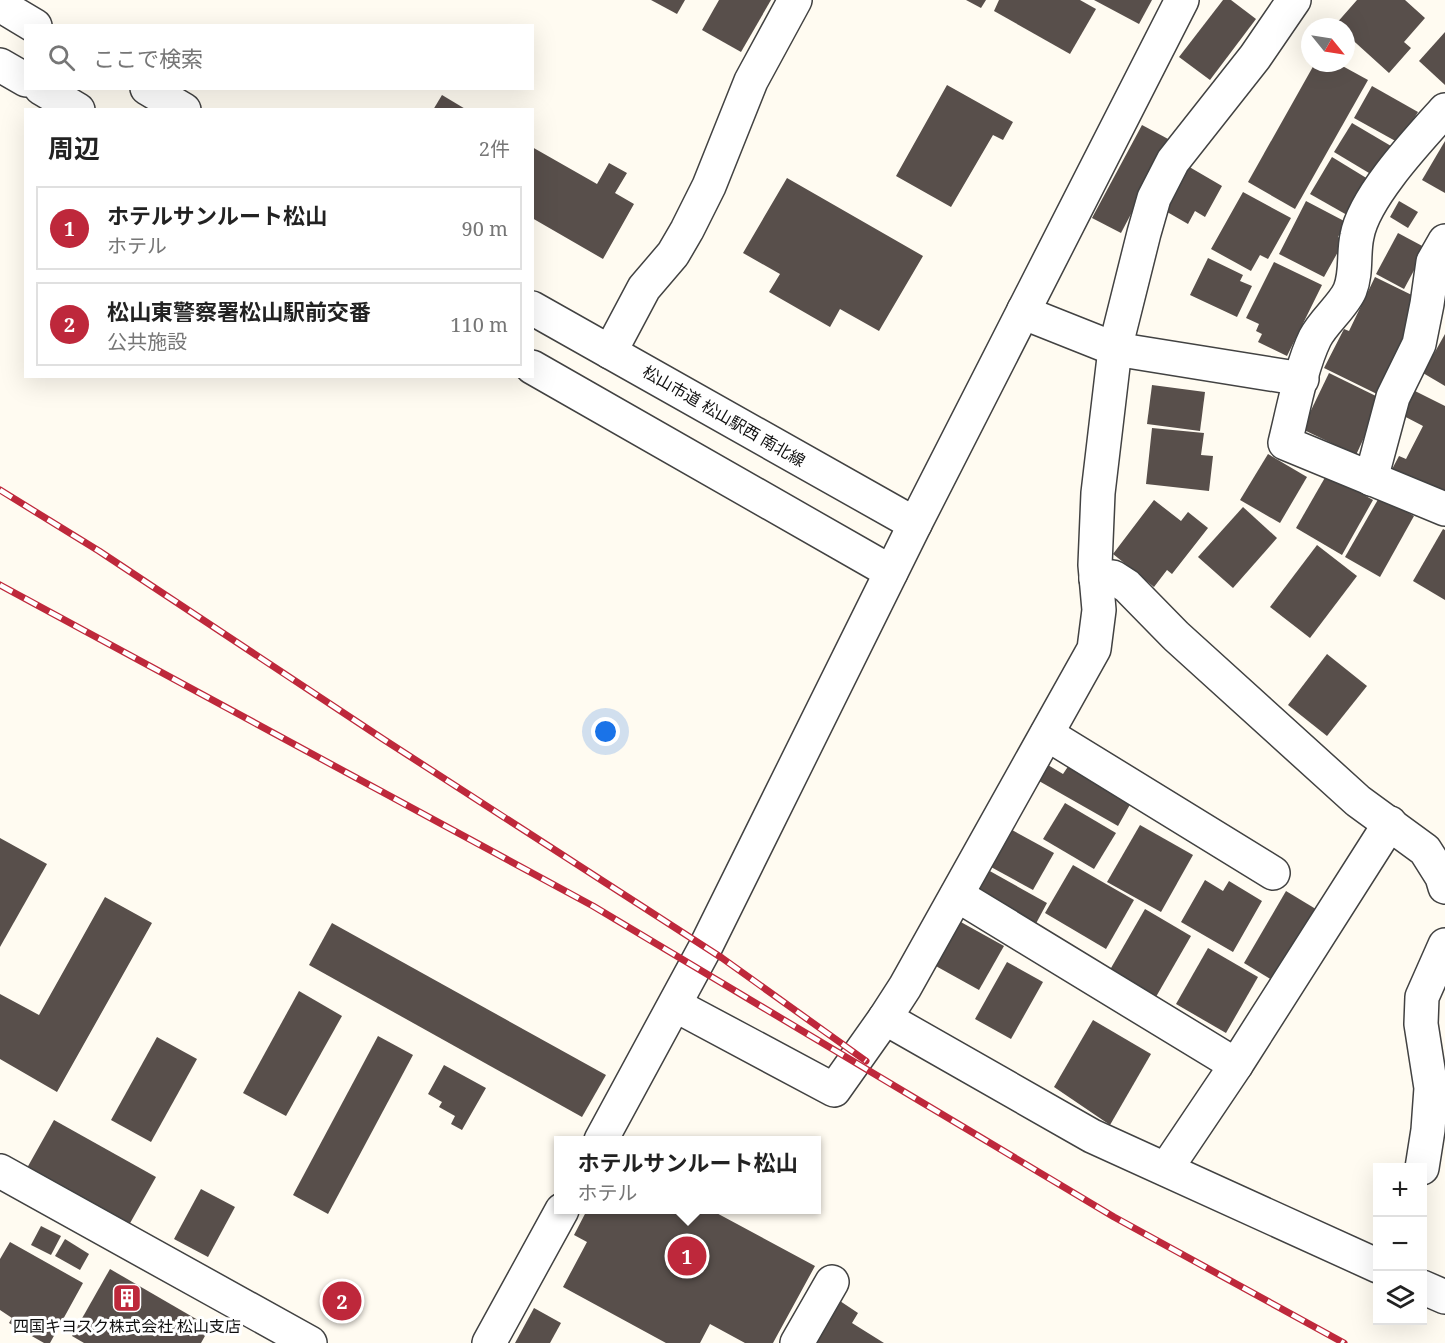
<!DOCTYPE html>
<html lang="ja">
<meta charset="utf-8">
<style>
body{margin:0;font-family:"Noto Serif","Noto Sans JP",serif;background:#f6f6f6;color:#222}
.controls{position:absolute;right:18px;bottom:18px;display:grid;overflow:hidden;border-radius:0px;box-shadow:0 6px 24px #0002}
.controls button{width:54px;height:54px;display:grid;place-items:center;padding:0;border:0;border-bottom:2px solid #e0e0e0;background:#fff;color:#222;font:30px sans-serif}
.compass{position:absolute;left:1301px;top:18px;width:54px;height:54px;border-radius:50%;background:#fff;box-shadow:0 6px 24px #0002;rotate:120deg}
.you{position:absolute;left:606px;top:732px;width:21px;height:21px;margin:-15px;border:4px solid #fff;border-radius:50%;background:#1a73e8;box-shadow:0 0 0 9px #1a73e833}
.badge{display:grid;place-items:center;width:39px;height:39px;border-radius:50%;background:#be283b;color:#fff;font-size:20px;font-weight:700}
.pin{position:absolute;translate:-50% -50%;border:3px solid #fff;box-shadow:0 2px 6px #0006}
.popup{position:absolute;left:554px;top:1136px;width:267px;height:78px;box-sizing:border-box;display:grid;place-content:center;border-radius:0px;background:#fff;filter:drop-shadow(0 2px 4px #0005);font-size:20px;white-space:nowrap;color:#767676}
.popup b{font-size:22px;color:#222}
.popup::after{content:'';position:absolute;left:50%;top:100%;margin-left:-12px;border:12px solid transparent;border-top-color:#fff}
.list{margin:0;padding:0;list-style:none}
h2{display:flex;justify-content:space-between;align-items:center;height:78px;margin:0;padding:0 24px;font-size:26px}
h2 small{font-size:20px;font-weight:400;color:#767676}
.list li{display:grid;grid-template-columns:39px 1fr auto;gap:18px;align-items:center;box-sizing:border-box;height:84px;margin:0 12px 12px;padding:0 12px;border:2px solid #e0e0e0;border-radius:0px}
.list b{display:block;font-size:22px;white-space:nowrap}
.list p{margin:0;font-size:20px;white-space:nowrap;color:#767676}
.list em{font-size:20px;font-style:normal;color:#767676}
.icon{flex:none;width:33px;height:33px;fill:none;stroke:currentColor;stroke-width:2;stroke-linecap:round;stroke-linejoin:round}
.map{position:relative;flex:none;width:1445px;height:1343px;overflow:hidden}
.search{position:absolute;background:#fff;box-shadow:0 6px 24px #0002;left:24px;top:24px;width:510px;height:66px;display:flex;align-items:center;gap:15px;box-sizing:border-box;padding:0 21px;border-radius:0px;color:#767676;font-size:22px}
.panel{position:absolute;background:#fff;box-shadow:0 6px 24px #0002;left:24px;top:108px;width:510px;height:270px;border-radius:0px}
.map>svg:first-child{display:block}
.building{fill:#584f4b}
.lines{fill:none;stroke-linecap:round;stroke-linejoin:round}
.minor-casing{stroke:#424242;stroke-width:36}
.minor{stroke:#fff;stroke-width:33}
.rail-casing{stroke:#be283b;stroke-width:7}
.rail{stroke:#fff;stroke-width:4.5;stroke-dasharray:14;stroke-linecap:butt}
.labels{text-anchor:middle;stroke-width:6;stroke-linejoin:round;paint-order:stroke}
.street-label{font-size:16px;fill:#0f0f0f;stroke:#fff}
.poi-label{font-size:16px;fill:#0f0f0f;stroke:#fff}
</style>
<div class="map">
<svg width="1445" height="1343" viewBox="0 0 1445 1343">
<rect width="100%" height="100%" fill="#fffbf1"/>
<g class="building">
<polygon points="651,0 685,0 677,14"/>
<polygon points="719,0 771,0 741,52 702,30"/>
<polygon points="966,0 986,0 981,8"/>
<polygon points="999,0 1080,0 1096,9 1070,54 994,11"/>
<polygon points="1094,0 1152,0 1139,24"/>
<polygon points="1223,0 1231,0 1256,19 1210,80 1179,57"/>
<polygon points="1357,0 1405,0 1425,18 1404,42 1411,48 1389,73 1346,34 1346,27 1338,27 1335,25"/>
<polygon points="1445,32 1445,85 1419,61"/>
<polygon points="1315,63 1337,63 1368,80 1295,209 1248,182"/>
<polygon points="947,85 1013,122 1003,140 993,135 951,207 896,176"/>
<polygon points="1372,86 1418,112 1399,143 1354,118"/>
<polygon points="442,95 467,110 433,110"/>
<polygon points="1352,123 1391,146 1374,176 1334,152"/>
<polygon points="1142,125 1170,140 1121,233 1092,218"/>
<polygon points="1445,141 1445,193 1422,180"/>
<polygon points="532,147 597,184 609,163 627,173 615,193 634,204 603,259 532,218"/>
<polygon points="1332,157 1368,179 1347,215 1310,194"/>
<polygon points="1186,165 1222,186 1205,217 1195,211 1188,224 1162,209"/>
<polygon points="787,178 923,256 879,331 840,309 830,327 769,292 780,274 743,253"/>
<polygon points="1243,192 1291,218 1268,259 1260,255 1251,271 1211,249"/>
<polygon points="1306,201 1346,222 1338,237 1344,241 1324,277 1279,254"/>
<polygon points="1399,201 1418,212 1408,228 1390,217"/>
<polygon points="1398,233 1426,248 1404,289 1376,274"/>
<polygon points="1208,258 1243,275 1240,281 1252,286 1237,317 1190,295"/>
<polygon points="1274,262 1322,285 1287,356 1258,342 1262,334 1256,331 1259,324 1246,318"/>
<polygon points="1375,277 1424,301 1379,395 1324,368 1344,329 1349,331"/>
<polygon points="1445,334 1445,386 1423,373"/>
<polygon points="1329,373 1382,399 1356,455 1302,429"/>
<polygon points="1152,385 1205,392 1200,431 1147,424"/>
<polygon points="1411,389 1445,406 1445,492 1437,487 1433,495 1390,473 1399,456 1406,459 1423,426 1398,413"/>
<polygon points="1152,428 1204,433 1201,455 1213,456 1209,491 1146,484"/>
<polygon points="1268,454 1307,477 1280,523 1240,500"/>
<polygon points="1327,474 1373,500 1342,555 1296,528"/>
<polygon points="1380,496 1414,516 1380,577 1345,557"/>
<polygon points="1154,500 1181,521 1188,512 1208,528 1172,574 1167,570 1154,587 1113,554"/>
<polygon points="1243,507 1277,538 1233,588 1198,557"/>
<polygon points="1443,529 1445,530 1445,600 1413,581"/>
<polygon points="1317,545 1357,576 1310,638 1270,607"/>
<polygon points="1327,654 1367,686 1327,736 1288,705"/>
<polygon points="1048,765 1063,774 1069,765 1132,801 1118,826 1039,781"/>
<polygon points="1065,803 1116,833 1094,869 1043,839"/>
<polygon points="1140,825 1193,855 1161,912 1107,882"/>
<polygon points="1012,830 1054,853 1033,890 991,867"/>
<polygon points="0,838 47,864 0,947"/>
<polygon points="1073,865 1134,900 1106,949 1045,913"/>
<polygon points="988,870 1047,903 1032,931 973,897"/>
<polygon points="1205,880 1223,891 1229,881 1262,901 1233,952 1181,922"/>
<polygon points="1286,891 1324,914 1282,986 1244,963"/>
<polygon points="105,897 152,923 57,1092 0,1059 0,994 39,1015"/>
<polygon points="1145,909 1191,936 1153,1002 1107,975"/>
<polygon points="959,921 1004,946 979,990 934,965"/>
<polygon points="332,923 606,1075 582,1117 309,965"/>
<polygon points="1208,948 1258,977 1226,1033 1176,1004"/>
<polygon points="1007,962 1043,982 1011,1039 975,1019"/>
<polygon points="299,991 342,1016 286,1116 243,1093"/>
<polygon points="1093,1020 1151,1054 1110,1125 1054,1087"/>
<polygon points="378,1036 413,1055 328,1214 293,1195"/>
<polygon points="157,1037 197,1059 151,1142 111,1120"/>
<polygon points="444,1065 486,1088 462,1130 451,1124 455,1116 439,1107 442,1102 428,1094"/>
<polygon points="54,1120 156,1177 129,1225 27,1168"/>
<polygon points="201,1189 235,1207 208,1257 174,1239"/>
<polygon points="587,1210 711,1210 815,1266 773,1343 745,1343 710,1324 700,1343 666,1343 563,1287 587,1242 574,1235"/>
<polygon points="41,1226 61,1236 51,1255 31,1245"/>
<polygon points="65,1239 89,1254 80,1270 55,1256"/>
<polygon points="10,1242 83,1283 50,1343 44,1343 9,1323 12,1318 0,1310 0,1259"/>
<polygon points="110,1269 210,1327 201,1343 84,1343 72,1336"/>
<polygon points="837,1299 858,1313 852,1323 884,1343 814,1343"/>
<polygon points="534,1308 561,1323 550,1343 515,1343"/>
</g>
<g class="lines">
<g class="minor-casing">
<g id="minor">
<polyline points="0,5 35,26"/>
<polyline points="0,65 26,80"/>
<polyline points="41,88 78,110"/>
<polyline points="147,88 184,110"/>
<path d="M1445 110C1418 140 1364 197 1357 236 1353 254 1357 272 1350 290 1344 305 1323 322 1315 338 1301 367 1293 411 1285 443L1445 509"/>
<polyline points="532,308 915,524"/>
<polyline points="1024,310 1037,318 1115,349 1302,379"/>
<polyline points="610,352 644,288 673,254 687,230 709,186 751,81 795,0"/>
<polyline points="532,367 891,572"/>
<polyline points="1371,479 1393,397 1419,344 1427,304 1433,262 1445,241"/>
<polyline points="1096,579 1113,577 1127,586 1176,636 1358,801 1425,850 1442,877 1445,887"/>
<polyline points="1047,734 1273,873"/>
<polyline points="957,895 1236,1065"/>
<polyline points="675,1005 834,1090 885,1018 1092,1136 1378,1266"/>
<polyline points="885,1018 905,987 1094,649 1099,610 1095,565 1098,493 1115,349 1144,233 1154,198 1173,161 1255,57 1294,0"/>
<polyline points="601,1140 705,948 915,524 1182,0"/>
<polyline points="1422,1168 1428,1130 1431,1088 1421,1024 1422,997 1445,945"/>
<polyline points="1166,1169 1236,1065 1390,823"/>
<polyline points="0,1171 310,1343"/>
<polyline points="1422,1287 1445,1297"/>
<polyline points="489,1343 562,1210"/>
<polyline points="797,1343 832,1282"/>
</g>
</g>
<use href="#minor" class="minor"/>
<g class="rail-casing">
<g id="rail">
<polyline points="0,490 99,551 383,739 722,958 866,1061"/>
<polyline points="0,585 593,906 1114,1217 1344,1343"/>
</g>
</g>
<use href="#rail" class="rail"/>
</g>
<defs>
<g id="building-square" transform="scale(1.5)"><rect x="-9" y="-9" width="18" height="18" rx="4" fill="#be283b" stroke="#fff"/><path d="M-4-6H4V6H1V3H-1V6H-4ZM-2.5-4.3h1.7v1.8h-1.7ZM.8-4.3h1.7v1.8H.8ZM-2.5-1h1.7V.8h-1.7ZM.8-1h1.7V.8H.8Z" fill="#fff"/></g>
</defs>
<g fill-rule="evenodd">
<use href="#building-square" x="127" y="1298"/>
</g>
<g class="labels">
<g class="street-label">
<text transform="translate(724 416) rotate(30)" y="6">松山市道 松山駅西 南北線</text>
</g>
<g class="poi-label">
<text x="127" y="1332">四国キヨスク株式会社 松山支店</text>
</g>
</g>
</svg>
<div class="controls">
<button>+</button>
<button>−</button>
<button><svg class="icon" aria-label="layers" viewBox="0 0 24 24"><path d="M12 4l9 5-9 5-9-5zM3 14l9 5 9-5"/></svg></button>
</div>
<svg class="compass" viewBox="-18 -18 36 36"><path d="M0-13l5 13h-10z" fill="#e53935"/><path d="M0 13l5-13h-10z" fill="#767676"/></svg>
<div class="you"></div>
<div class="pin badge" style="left:687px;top:1256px">1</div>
<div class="popup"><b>ホテルサンルート松山</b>ホテル</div>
<div class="pin badge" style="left:342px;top:1301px">2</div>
<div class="search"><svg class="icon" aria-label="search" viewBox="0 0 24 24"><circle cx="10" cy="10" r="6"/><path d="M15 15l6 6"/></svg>ここで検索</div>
<section class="panel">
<h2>周辺<small>2件</small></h2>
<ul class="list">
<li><span class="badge">1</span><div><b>ホテルサンルート松山</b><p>ホテル</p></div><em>90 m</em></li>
<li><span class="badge">2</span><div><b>松山東警察署松山駅前交番</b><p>公共施設</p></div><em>110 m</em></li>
</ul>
</section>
</div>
